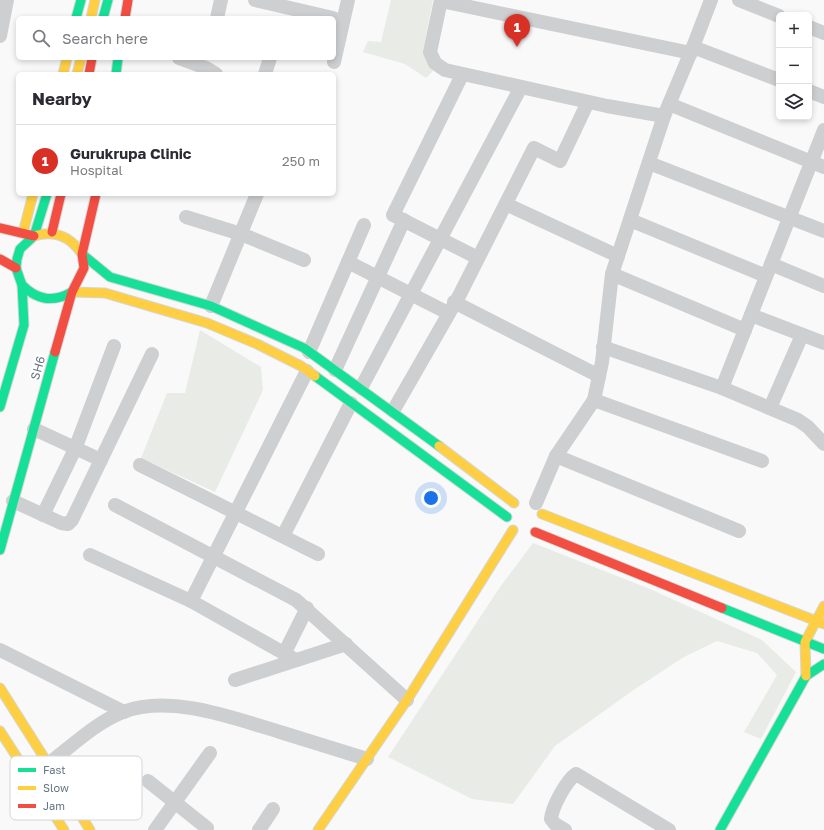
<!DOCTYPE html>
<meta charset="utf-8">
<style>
body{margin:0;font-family:"Golos Text",sans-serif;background:#f7f7f7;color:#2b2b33}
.controls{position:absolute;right:12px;top:12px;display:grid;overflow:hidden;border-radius:6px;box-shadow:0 2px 6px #0003}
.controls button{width:36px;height:36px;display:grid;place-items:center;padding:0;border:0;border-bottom:1px solid #e1e1e2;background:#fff;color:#2b2b33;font:20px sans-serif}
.you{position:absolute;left:431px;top:498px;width:14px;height:14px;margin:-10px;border:3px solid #fff;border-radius:50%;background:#1a73e8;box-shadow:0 0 0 6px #1a73e833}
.badge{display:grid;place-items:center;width:26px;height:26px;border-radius:50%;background:#d93025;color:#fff;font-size:13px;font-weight:700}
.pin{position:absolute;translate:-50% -33px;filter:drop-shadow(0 1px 2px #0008)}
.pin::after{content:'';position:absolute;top:21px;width:14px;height:12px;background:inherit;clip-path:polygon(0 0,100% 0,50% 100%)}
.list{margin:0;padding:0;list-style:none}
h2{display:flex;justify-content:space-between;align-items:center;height:52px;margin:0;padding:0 16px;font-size:17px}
h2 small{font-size:13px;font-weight:400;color:#7c7c81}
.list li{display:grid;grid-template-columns:26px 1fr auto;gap:12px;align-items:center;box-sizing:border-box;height:72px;padding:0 16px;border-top:1px solid #e1e1e2}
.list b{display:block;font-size:15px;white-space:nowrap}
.list p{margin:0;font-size:13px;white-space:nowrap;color:#7c7c81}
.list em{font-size:13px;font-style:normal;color:#7c7c81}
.icon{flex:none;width:22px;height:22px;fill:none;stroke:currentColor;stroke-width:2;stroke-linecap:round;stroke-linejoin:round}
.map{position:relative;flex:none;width:824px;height:830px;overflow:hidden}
.search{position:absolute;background:#fff;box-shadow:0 2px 6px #0003;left:16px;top:16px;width:320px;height:44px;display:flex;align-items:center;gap:10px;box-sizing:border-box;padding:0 14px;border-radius:6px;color:#7c7c81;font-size:15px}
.panel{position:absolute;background:#fff;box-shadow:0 2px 6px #0003;left:16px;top:72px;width:320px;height:124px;border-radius:6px}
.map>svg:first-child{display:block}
.green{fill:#e8ebe6}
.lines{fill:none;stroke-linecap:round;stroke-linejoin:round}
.fast-casing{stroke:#d5d6d7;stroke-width:11}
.slow-casing{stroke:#d5d6d7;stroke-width:11}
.jam-casing{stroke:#d5d6d7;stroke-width:11}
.street{stroke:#cecfd0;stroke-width:14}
.fast{stroke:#16e098;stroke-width:9}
.slow{stroke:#ffcf43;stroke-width:9}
.jam{stroke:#f24e42;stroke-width:9}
.labels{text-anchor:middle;stroke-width:4;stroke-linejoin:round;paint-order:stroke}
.street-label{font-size:12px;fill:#657683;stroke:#fff}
.key{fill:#fff;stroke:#d1d6da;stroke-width:1}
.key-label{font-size:11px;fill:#657683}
</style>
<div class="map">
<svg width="824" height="830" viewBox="0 0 824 830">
<rect width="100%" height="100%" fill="#f9f9f9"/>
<g class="green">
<polygon points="391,0 433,0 423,51 433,71 426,78 405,64 363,52 368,41 381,42"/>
<polygon points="200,330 261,367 263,390 215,492 141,458 167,393 185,393"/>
<polygon points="533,543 650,589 762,640 796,672 761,739 744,732 777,675 757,653 717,641 684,657 635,689 555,746 513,804 472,799 388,757 500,587"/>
</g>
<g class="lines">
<g class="fast-casing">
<g id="fast">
<polyline points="76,18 81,0"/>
<polyline points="103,18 108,0"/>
<polyline points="116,74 118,58"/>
<polyline points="82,254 110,277 211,306 304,348 439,446"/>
<path d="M22 285C37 300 53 303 72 292"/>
<polyline points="315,376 507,517"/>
<polyline points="0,407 24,325 22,285 16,268 17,259 20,249 34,236 47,194"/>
<polyline points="0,550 55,352"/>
<polyline points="722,608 824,649"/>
<polyline points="720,830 806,676 824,664"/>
</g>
</g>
<g class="slow-casing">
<g id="slow">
<polyline points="91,18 95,0"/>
<polyline points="63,74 67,58"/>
<polyline points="77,74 81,58"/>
<polyline points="23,233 33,194"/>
<path d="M34 236C55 230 70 236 82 254"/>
<polyline points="72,292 105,293 207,323 257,344 301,366 315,376"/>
<polyline points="439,446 514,503"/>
<polyline points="542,514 824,624"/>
<polyline points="806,676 805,642 824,606"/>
<polyline points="0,688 90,830"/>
<polyline points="0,731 64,830"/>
<polyline points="318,830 407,700 513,530"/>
</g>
</g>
<g class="jam-casing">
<g id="jam">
<polyline points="125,18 128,0"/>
<polyline points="89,74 92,58"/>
<polyline points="0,228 34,236"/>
<polyline points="52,232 61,194"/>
<polyline points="0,259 16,268"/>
<polyline points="55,352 72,292 84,268 82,254 96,194"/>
<polyline points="535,532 722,608"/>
</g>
</g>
<g class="street">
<polyline points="255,0 333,18"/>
<polyline points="441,0 430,52 435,63 445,70 607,106 664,116"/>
<polyline points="739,0 779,16"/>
<polyline points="441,1 691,53"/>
<polyline points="217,18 221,0"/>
<polyline points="809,27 824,33"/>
<polyline points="0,36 7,0"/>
<polyline points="693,47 779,80"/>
<polyline points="179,58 206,68 216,74"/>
<polyline points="334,62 348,0"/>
<polyline points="265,74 270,58"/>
<polyline points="462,75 393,215 478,258"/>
<polyline points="809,91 824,97"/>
<polyline points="669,104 824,167"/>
<polyline points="649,163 824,231"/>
<polyline points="506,204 618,256"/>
<polyline points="186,217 241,234 304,260"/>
<polyline points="630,220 766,276"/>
<polyline points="348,262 448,313"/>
<polyline points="771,264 824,286"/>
<polyline points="612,274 745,330"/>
<polyline points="454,302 599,376"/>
<polyline points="211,306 257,194"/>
<polyline points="751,315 824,343"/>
<polyline points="603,347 722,388 798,420 808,427 824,444"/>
<polyline points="309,352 364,225"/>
<polyline points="335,370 404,220"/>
<polyline points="361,388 521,87"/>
<polyline points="722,388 824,130"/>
<polyline points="594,400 762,461"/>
<polyline points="770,408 802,335"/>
<polyline points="393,411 459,296 534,148 560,161 588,102"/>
<polyline points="34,429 101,460"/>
<polyline points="556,456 739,531"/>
<polyline points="140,465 318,554"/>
<polyline points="13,501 61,523 68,524 72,520 152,354"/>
<polyline points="536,503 556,456 594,400 602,362 612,274 664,116 693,47 711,0"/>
<polyline points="115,505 296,600 407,700"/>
<polyline points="43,515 75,449 114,346"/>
<polyline points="283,536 351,403"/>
<polyline points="90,555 191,601 296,660"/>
<polyline points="191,601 307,371"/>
<polyline points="0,650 124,712"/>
<polyline points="284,654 307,608"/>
<polyline points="235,680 346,644"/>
<path d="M48 764C72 746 95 723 123 712 171 694 233 718 280 732 309 741 338 750 367 759"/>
<polyline points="148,781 207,828"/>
<polyline points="155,830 210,753"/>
<polyline points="259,830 273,809"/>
<path d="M565 830 555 824 551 819C552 807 566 781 576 774L669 830"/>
</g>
<use href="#fast" class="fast"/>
<use href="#slow" class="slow"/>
<use href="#jam" class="jam"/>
</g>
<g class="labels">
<g class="street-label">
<text transform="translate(38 368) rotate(-74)" y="4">SH6</text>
</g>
</g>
<rect x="10" y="756" width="132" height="64" rx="6" class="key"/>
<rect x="18" y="768" width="18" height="4" fill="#16e098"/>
<rect x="18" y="786" width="18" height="4" fill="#ffcf43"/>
<rect x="18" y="804" width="18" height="4" fill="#f24e42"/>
<g class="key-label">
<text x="43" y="774">Fast</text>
<text x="43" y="792">Slow</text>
<text x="43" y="810">Jam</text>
</g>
</svg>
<div class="controls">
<button>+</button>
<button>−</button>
<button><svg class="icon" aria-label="layers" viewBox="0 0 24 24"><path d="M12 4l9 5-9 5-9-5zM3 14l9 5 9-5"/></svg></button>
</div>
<div class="you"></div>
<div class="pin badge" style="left:517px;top:47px">1</div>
<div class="search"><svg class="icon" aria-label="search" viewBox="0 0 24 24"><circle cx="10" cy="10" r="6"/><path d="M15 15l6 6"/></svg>Search here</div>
<section class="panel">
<h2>Nearby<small></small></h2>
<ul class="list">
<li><span class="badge">1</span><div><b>Gurukrupa Clinic</b><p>Hospital</p></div><em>250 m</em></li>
</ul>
</section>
</div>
